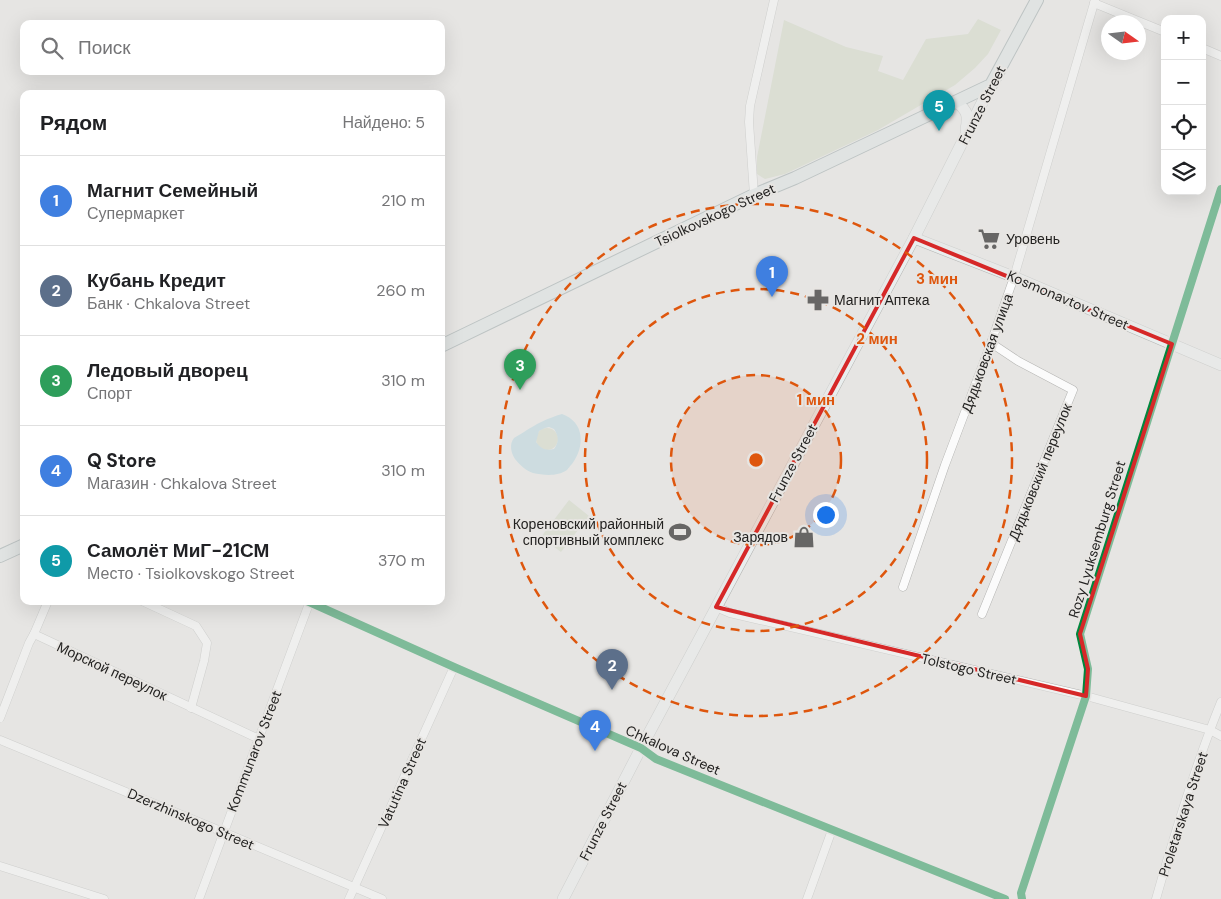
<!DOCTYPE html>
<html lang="ru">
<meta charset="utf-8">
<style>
body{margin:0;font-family:"DM Sans",sans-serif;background:#f2f2f2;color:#202124}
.controls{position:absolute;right:15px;top:15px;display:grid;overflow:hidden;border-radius:10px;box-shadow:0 5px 20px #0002}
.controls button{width:45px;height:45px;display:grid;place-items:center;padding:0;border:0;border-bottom:1px solid #e0e0e0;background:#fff;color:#202124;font:25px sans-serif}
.compass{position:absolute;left:1101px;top:15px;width:45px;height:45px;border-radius:50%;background:#fff;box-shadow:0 5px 20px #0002;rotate:104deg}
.you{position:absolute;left:825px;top:514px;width:18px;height:18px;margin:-12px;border:4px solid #fff;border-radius:50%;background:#1a73e8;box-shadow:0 0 0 8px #1a73e833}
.badge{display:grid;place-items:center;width:32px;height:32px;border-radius:50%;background:#676665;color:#fff;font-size:16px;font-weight:700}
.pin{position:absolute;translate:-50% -41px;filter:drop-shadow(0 1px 2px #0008)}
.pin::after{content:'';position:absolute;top:26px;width:18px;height:15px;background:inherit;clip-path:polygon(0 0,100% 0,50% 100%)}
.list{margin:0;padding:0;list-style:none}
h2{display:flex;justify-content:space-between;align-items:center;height:65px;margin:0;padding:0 20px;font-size:21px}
h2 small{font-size:16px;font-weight:400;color:#757577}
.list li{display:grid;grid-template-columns:32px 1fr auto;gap:15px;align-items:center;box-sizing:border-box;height:90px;padding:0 20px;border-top:1px solid #e0e0e0}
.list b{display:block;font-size:19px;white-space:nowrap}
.list p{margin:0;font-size:16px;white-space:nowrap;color:#757577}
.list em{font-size:16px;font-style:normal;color:#757577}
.icon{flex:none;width:28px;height:28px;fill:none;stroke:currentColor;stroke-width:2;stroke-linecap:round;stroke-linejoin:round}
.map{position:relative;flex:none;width:1221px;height:899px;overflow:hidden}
.search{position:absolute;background:#fff;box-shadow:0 5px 20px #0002;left:20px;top:20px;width:425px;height:55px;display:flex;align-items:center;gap:12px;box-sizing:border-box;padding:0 18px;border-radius:10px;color:#757577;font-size:19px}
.panel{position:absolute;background:#fff;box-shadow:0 5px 20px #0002;left:20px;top:90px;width:425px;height:515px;border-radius:10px}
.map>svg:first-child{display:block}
.green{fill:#ced4bf}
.water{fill:#afd1db;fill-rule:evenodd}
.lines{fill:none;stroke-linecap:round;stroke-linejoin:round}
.street-casing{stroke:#b4b4b2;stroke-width:9}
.secondary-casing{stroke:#b4b4b2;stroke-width:12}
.primary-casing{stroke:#8d9a9c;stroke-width:14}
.street{stroke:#fbfbfb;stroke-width:8}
.secondary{stroke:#eaeeee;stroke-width:11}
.primary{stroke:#d9e1e1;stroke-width:12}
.cycleway-casing{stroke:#e7e5e2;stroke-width:11}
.cycleway{stroke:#00873e;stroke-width:8}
.marked{fill:none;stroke:#d62828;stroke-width:4;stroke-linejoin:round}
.ring{fill:none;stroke:#de560d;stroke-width:2.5;stroke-dasharray:9 6}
.labels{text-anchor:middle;stroke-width:4;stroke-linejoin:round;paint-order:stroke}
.street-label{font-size:14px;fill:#232221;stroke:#e7e5e2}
.poi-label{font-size:14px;fill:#232221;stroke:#e7e5e2;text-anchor:start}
.centre{fill:#de560d;stroke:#e7e5e2;stroke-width:2.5}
.ring-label{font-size:15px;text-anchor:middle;font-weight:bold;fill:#de560d;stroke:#e7e5e2;stroke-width:4;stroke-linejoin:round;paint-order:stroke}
</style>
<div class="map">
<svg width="1221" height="899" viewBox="0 0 1221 899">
<rect width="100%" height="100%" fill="#e6e5e3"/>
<g class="green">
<polygon points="978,19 1001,30 988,54 975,68 955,85 878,130 785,174 765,179 757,174 757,157 784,20 846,47 883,56 878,71 903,80 926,39 968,34"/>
<circle cx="547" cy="439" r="11"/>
<polygon points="569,500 589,516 561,552 541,537"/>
</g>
<path class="water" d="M562 414C585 422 585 447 572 464 571 465 567 470 567 470 557 477 543 475 533 473 526 471 520 465 515 459 511 453 509 444 514 438 517 436 521 434 524 432 536 424 548 418 562 414ZM549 427 554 429C559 437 559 442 554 449 546 451 541 449 536 442L539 431 545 428Z"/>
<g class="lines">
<g class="street-casing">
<g id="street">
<polyline points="1094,3 1165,32"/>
<polyline points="1202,48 1221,56"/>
<polyline points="754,195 749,122 750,106 774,0"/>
<polyline points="903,587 945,465 991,343 1014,277 1095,0"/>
<polyline points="142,601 196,626 207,643 204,661 191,708"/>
<polyline points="307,601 454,667 641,748 656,759 1005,899"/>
<polyline points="716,607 730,613 760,620 1086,696 1210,730 1221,736"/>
<polyline points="982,614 1073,390 1018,361 991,343"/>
<polyline points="34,634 259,739"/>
<polyline points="0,718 29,643 34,634 48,601"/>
<polyline points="0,740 223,832 382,899"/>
<polyline points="0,866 104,899"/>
<polyline points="199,899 310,601"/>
<polyline points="349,899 454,667"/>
<polyline points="807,899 832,830"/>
<polyline points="1022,899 1021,893 1086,696 1088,669 1080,634 1221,189"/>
<path d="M1156 899C1175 832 1195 766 1221 702"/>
</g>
</g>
<g class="secondary-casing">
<g id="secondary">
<path d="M957 102C967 111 969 115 966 129"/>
<polyline points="914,238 1014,277 1221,365"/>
<polyline points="563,899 641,748 914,238 991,85"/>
</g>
</g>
<g class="primary-casing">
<g id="primary">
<polyline points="441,346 754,195 795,178 991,85 1037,0"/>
<polyline points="0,556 24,545"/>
</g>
</g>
<use href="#street" class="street"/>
<use href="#secondary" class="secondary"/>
<use href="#primary" class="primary"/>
<g class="cycleway-casing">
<g id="cycleway">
<polyline points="307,601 454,667 641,748 656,759 1005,899"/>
<polyline points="1022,899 1021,893 1086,696 1088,669 1080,634 1221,189"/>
</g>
</g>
<use href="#cycleway" class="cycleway"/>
</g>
<path d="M0 0H1221V899H0ZM914 238 1172 344 1080 634 1088 669 1086 696 716 607Z" fill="#e6e5e3" fill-opacity=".55" fill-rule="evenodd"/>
<path class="marked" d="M914 238 1172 344 1080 634 1088 669 1086 696 716 607Z"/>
<circle cx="756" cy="460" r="85" fill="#de560d" fill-opacity=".12"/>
<g class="ring">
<circle cx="756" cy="460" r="85"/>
<circle cx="756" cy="460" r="171"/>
<circle cx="756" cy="460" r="256"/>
</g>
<defs>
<g id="supermarket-bare" transform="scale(1.725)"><path d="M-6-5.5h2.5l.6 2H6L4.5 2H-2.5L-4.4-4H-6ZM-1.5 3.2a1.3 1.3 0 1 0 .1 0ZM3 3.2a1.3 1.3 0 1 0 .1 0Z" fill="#676665" stroke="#e7e5e2" stroke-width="2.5" paint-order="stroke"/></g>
<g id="pharmacy-bare" transform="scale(1.725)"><path d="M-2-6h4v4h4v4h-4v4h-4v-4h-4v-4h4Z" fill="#676665" stroke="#e7e5e2" stroke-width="2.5" paint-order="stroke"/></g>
<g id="stadium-bare" transform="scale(1.725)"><path d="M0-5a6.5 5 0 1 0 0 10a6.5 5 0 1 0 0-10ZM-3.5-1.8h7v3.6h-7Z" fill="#676665" stroke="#e7e5e2" stroke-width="2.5" paint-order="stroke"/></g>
<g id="shop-bare" transform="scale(1.725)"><path d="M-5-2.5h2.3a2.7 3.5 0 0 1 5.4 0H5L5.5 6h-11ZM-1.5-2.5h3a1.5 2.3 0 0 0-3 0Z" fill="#676665" stroke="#e7e5e2" stroke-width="2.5" paint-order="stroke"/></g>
</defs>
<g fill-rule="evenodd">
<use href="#supermarket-bare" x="989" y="239"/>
<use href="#pharmacy-bare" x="818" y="300"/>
<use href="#stadium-bare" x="680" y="532"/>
<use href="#shop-bare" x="804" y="537"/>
</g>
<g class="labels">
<g class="street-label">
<text transform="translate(982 105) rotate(-63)" y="5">Frunze Street</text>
<text transform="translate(715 215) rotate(-25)" y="5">Tsiolkovskogo Street</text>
<text transform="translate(1068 300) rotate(23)" y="5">Kosmonavtov Street</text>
<text transform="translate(987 353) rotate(-70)" y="5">Дядьковская улица</text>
<text transform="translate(793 463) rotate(-62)" y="5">Frunze Street</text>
<text transform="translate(1040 472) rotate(-68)" y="5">Дядьковский переулок</text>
<text transform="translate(1097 539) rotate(-73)" y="5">Rozy Lyuksemburg Street</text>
<text transform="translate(969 669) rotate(13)" y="5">Tolstogo Street</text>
<text transform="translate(112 671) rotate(25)" y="5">Морской переулок</text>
<text transform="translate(673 750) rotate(24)" y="5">Chkalova Street</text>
<text transform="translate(254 751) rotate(-69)" y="5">Kommunarov Street</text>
<text transform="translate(402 783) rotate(-66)" y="5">Vatutina Street</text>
<text transform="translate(1183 814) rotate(-72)" y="5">Proletarskaya Street</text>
<text transform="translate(191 819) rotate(23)" y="5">Dzerzhinskogo Street</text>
<text transform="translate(603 821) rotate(-63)" y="5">Frunze Street</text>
</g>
<g class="poi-label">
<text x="1006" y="244">Уровень</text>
<text x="834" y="305">Магнит Аптека</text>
<text x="664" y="529" text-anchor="end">Кореновский районный<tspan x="664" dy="16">спортивный комплекс</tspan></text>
<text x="788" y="542" text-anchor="end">Зарядов</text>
</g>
</g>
<circle cx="756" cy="460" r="8" class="centre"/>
<g class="ring-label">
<text x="937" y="284">3 мин</text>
<text x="877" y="344">2 мин</text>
<text x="816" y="405">1 мин</text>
</g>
</svg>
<div class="controls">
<button>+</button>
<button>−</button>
<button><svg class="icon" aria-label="locate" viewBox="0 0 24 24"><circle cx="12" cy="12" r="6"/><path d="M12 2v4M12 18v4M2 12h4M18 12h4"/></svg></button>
<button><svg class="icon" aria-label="layers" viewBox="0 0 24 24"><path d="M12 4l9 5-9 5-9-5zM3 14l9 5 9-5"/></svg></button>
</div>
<svg class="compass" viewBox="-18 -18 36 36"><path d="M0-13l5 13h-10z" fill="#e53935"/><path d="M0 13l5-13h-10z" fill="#757577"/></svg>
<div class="you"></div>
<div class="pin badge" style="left:772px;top:297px;background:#3f7fe0">1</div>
<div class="pin badge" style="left:612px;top:690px;background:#5c6f8a">2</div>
<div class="pin badge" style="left:520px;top:390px;background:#2e9e5b">3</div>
<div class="pin badge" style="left:595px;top:751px;background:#3f7fe0">4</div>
<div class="pin badge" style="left:939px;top:131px;background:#0f9aa8">5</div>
<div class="search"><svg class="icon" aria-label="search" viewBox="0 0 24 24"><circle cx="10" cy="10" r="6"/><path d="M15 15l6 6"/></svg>Поиск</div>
<section class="panel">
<h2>Рядом<small>Найдено: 5</small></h2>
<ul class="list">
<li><span class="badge" style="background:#3f7fe0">1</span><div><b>Магнит Семейный</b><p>Супермаркет</p></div><em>210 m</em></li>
<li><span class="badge" style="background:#5c6f8a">2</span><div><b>Кубань Кредит</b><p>Банк · Chkalova Street</p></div><em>260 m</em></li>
<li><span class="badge" style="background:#2e9e5b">3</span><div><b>Ледовый дворец</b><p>Спорт</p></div><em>310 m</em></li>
<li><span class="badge" style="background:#3f7fe0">4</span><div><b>Q Store</b><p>Магазин · Chkalova Street</p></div><em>310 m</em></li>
<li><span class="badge" style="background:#0f9aa8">5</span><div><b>Самолёт МиГ-21СМ</b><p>Место · Tsiolkovskogo Street</p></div><em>370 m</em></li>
</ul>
</section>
</div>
